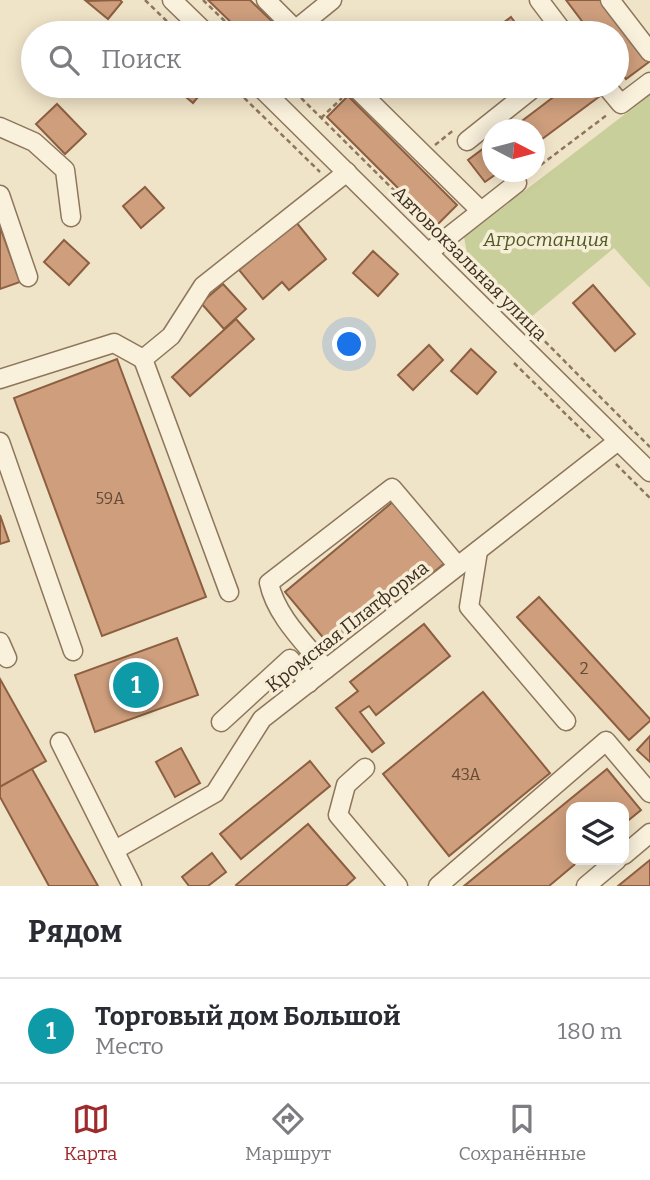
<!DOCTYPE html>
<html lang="ru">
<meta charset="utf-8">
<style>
body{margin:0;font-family:Bitter,serif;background:#f2f2f3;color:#2b2b33}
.controls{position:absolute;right:21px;bottom:21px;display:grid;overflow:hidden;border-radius:14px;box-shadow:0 4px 18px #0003}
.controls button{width:63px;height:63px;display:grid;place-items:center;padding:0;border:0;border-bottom:2px solid #e1e1e2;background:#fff;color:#2b2b33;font:35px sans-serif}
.compass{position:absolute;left:482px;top:119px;width:63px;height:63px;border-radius:50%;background:#fff;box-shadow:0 4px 18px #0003;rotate:96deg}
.you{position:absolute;left:350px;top:345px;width:24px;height:24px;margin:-18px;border:5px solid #fff;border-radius:50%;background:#1a73e8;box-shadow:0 0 0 10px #1a73e833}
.badge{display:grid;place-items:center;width:46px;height:46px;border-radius:50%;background:#9e2a2b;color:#fff;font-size:23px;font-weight:700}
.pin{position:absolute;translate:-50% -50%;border:4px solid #fff;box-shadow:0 2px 7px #0006}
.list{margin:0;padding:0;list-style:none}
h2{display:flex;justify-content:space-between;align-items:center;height:91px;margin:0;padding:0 28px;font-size:30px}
h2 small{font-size:23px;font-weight:400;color:#7c7c81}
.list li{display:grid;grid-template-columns:46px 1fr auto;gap:21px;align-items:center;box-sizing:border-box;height:105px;padding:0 28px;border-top:2px solid #e1e1e2}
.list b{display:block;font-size:26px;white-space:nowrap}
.list p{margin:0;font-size:23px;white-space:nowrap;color:#7c7c81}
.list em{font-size:23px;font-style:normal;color:#7c7c81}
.icon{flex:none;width:38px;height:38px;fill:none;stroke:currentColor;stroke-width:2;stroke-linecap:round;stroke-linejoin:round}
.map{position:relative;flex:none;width:650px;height:886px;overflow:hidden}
.search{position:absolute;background:#fff;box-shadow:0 4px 18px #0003;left:21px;right:21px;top:21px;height:77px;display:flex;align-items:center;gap:18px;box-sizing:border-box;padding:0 24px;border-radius:38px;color:#7c7c81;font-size:26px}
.sheet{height:196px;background:#fff}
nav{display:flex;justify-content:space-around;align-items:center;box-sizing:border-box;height:98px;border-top:2px solid #e1e1e2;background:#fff;font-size:19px;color:#7c7c81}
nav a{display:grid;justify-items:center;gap:4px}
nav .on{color:#9e2a2b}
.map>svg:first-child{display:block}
.green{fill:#c9cf9b}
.building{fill:#cf9f7d;stroke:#8d5f41;stroke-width:2}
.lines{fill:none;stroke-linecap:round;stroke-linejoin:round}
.minor-casing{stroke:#8d765c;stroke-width:21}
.path{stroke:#8d765c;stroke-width:2.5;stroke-dasharray:5 3.5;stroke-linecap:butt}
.minor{stroke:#faf1dc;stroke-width:18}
.labels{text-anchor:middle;stroke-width:7;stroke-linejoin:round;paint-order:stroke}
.number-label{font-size:16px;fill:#624a37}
.park-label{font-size:19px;font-style:italic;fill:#4d5a26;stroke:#f7eed8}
.street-label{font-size:19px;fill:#3d2e20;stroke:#f7eed8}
</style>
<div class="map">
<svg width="650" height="886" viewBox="0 0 650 886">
<rect width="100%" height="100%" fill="#f0e4c8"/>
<polygon class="green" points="650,95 650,288 614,248 530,318 468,259 464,237"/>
<g class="building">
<polygon points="120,0 122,2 108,19 86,1"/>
<polygon points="208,0 250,0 284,33 242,33"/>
<polygon points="566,0 602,0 649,62 626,79 617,67 617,33 591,33"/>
<polygon points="511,17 523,33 505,33 499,26"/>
<polygon points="173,86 207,86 193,103"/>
<polygon points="568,86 593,86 600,96 534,145 534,130 510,130"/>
<polygon points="348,96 457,205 436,226 327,117"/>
<polygon points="57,104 86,134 65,154 36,124"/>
<polygon points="492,142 492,172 499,172 485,182 468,160"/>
<polygon points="145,187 164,208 141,228 123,206"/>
<polygon points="296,222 326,259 289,290 282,282 263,299 239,270"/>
<polygon points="0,227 20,282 0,289"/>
<polygon points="64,240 89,263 69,285 44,262"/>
<polygon points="373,251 398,274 378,296 353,273"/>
<polygon points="223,284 246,309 224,329 201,303"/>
<polygon points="593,285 635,334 615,351 573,303"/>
<polygon points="236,319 254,339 190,396 172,377"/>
<polygon points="429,345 443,360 413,390 398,375"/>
<polygon points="471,349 496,372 477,394 451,371"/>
<polygon points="117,359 206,597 102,636 14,398"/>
<polygon points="395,500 446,562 336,653 285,592"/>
<polygon points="0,515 9,541 0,544"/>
<polygon points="539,597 650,719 650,721 629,740 517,617"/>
<polygon points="424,624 450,656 376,715 369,706 360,712 384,743 372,752 336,708 358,691 350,682"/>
<polygon points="177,638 198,695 95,732 75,675"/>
<polygon points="0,679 46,761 0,787"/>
<polygon points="483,692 550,773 449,856 383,774"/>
<polygon points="650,736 650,762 637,750"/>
<polygon points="181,748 200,783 175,797 156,762"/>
<polygon points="310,761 330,786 241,859 220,834"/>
<polygon points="32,769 98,886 49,886 0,797 0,787"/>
<polygon points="607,769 641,810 624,824 624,807 571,807 571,860 580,860 549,886 464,886"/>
<polygon points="308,824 355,878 346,886 237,886 236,885"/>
<polygon points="212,853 226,872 208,886 189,886 182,877"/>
<polygon points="650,860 650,886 618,886"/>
</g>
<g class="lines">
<g class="minor-casing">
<g id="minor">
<polyline points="172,0 206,33"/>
<polyline points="266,0 299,33"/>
<polyline points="539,0 564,33"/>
<polyline points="610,0 650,52"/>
<polyline points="295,30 332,0"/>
<polyline points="259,86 650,472"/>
<polyline points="354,86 480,210"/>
<polyline points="606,86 621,104 650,82"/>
<polyline points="0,127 34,142 65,170 71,217"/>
<polyline points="467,141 536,86"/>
<polyline points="0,195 28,277"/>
<polyline points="429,252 517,183"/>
<polyline points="0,379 114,343 143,359"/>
<polyline points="0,442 73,651"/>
<polyline points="478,551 469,607 566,721"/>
<polyline points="229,592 143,359 171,336 203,286 347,172"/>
<polyline points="0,642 7,658"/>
<path d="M326 669C305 643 276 616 269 583L392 488 458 566"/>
<polyline points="221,722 290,659 309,683"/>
<polyline points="60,742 132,886"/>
<polyline points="365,768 346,785 338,815 398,886"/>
<polyline points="115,850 215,793 262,719 618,441"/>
<polyline points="624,855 650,833"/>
<polyline points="438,886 606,741 650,793"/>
<polyline points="586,886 617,860"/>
</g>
</g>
<g class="path">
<polyline points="145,0 179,33"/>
<polyline points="203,0 237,33"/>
<polyline points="232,86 320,172"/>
<polyline points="289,86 433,229"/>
<polyline points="321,118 342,98"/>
<polyline points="435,145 455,129"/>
<polyline points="534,170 607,115"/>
<polyline points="455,251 650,447"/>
<polyline points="514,363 592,440"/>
<polyline points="616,464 650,498"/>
</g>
<use href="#minor" class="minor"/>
</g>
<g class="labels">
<g class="number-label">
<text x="110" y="504">59А</text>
<text x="584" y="674">2</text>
<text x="466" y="780">43А</text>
</g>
<g class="park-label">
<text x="546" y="246">Агростанция</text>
</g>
<g class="street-label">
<text transform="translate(470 263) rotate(45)" y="7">Автовокзальная улица</text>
<text transform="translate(347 626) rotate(-38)" y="7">Кромская Платформа</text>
</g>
</g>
</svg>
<div class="controls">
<button><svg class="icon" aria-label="layers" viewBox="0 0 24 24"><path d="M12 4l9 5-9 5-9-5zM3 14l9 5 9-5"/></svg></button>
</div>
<svg class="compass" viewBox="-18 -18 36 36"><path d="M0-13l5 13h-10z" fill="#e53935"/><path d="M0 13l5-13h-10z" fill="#7c7c81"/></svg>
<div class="you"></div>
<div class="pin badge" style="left:136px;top:685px;background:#0f9aa8">1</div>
<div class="search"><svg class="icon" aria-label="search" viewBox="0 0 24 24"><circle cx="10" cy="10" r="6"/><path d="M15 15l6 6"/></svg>Поиск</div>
</div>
<section class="sheet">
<h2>Рядом<small></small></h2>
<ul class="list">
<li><span class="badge" style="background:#0f9aa8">1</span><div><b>Торговый дом Большой</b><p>Место</p></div><em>180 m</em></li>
</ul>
</section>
<nav>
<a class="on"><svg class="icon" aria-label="map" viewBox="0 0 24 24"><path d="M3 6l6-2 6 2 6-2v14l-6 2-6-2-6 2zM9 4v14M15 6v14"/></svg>Карта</a>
<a><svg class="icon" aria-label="directions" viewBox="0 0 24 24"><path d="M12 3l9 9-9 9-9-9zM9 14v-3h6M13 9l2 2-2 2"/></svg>Маршрут</a>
<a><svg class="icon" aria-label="saved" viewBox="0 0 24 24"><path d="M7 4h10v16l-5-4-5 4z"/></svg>Сохранённые</a>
</nav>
